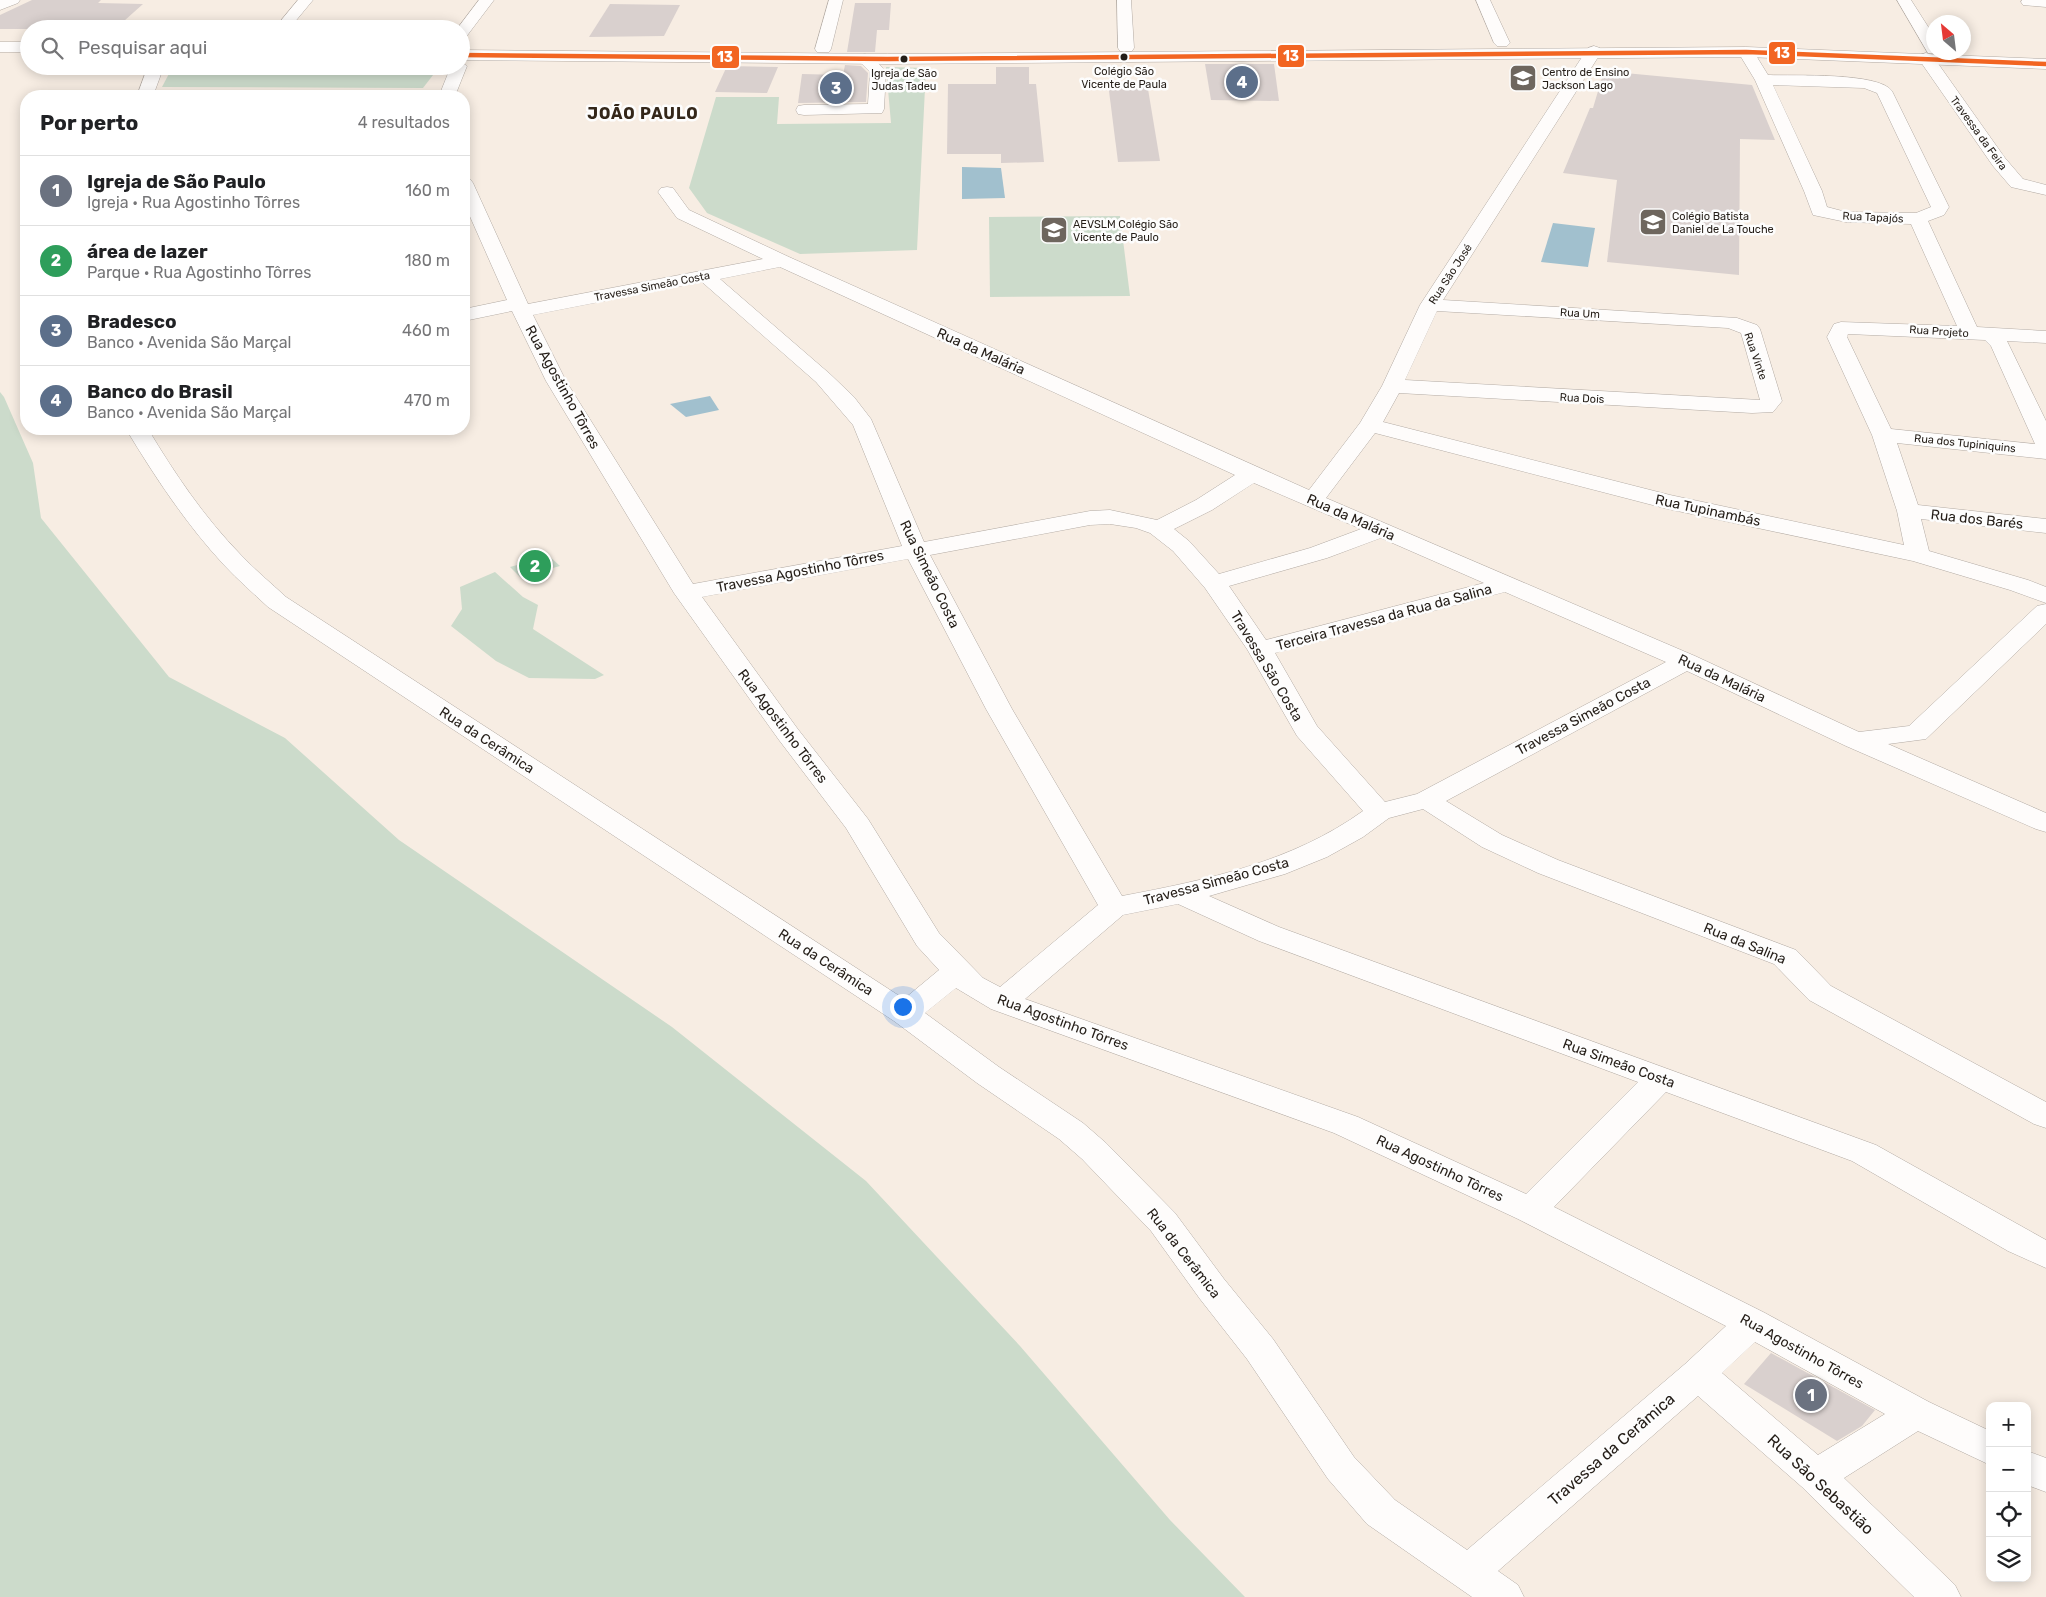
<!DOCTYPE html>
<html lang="pt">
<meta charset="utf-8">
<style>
body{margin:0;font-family:Rubik,sans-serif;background:#f6f6f6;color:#202124}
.controls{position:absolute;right:15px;bottom:15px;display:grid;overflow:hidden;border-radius:10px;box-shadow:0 2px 12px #0003}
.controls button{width:45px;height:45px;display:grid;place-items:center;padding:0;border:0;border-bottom:1px solid #e0e0e0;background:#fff;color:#202124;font:25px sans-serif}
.compass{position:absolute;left:1926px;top:15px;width:45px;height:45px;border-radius:50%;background:#fff;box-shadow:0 2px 12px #0003;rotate:332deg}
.you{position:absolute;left:902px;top:1006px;width:18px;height:18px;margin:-12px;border:4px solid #fff;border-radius:50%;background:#1a73e8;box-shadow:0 0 0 8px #1a73e833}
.badge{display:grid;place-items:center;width:32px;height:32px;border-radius:50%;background:#6e665e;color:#fff;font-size:16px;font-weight:700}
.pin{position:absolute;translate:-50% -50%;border:2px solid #fff;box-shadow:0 1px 5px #0006}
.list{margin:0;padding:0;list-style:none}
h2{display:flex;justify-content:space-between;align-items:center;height:65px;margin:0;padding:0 20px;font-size:21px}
h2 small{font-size:16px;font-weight:400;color:#757577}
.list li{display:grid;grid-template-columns:32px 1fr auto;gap:15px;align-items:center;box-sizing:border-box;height:70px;padding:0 20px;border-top:1px solid #e0e0e0}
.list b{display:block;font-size:19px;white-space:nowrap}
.list p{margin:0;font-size:16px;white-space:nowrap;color:#757577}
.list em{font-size:16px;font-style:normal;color:#757577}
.icon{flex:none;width:28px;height:28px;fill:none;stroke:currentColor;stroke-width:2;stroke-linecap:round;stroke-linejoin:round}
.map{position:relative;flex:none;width:2046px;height:1597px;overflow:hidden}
.search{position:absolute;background:#fff;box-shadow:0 2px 12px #0003;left:20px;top:20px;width:450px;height:55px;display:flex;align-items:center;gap:12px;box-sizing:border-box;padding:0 18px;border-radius:28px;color:#757577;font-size:19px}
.panel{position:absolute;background:#fff;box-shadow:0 2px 12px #0003;left:20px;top:90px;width:450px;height:345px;border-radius:20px}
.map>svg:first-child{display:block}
.green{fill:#ccdbcb}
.water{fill:#a1c0ce}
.building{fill:#d9d0ce}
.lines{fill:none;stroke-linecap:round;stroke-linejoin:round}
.minor-casing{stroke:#b2aaa3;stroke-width:1}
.major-casing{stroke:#b2aaa3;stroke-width:1}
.minor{fill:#fefcfb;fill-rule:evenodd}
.major{fill:#fefcfb;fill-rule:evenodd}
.bus-1-casing{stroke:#fdfdfd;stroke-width:7}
.bus-1{stroke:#f26522;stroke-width:4.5}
.bus-dot{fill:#241d17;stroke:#fdfdfd;stroke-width:2}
.labels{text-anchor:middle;stroke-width:5;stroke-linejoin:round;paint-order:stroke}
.far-bus-label{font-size:11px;fill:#241d17;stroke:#fdfdfd}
.far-poi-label{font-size:11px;fill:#241d17;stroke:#fdfdfd;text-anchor:start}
.far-street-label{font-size:11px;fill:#241d17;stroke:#fdfdfd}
.street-label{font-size:14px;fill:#241d17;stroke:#fdfdfd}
.far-district-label{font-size:16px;font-weight:bold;letter-spacing:1px;fill:#34271a;stroke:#fdfdfd}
.near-street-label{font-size:16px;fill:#241d17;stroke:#fdfdfd}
.line-badge{stroke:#fdfdfd;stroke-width:2}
.badge-label{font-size:14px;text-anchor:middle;font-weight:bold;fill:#fff}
</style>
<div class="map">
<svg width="2046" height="1597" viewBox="0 0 2046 1597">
<rect width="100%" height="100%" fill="#f7ede3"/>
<g class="green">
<polygon points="173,66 440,66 423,88 162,87"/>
<polygon points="886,67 926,68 917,250 800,254 707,213 689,188 716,97 779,97 777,124 891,123"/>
<polygon points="1120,216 1130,296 990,297 989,217"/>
<polygon points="0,392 4,397 33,463 41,518 169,677 285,738 399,840 672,1027 866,1181 1020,1346 1170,1520 1245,1597 0,1597"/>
<polygon points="549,556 560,566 520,577 510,567"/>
<polygon points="495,572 523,597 538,605 533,629 604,675 595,679 529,678 496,661 451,626 462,609 460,587"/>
</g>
<g class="water">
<polygon points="962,167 1001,168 1005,198 962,199"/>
<polygon points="1553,223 1595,228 1588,267 1541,262"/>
<polygon points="710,396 719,410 686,417 670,404"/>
</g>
<g class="building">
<polygon points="32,0 101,0 98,3 143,4 115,29 0,29 0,15"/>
<polygon points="855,3 891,3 889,30 877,30 875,52 847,52"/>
<polygon points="610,4 680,5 664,36 589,37"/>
<polygon points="1205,64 1274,64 1279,101 1211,100"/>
<polygon points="845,65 861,66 868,73 866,102 798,103 802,74 843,75"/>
<polygon points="727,66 778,67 767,93 715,92"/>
<polygon points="996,67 1029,67 1029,84 1036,84 1044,162 1001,163 1001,154 947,154 948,84 996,84"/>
<polygon points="1604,71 1752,85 1775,140 1740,139 1739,275 1607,262 1617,180 1563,173 1590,108 1593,108"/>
<polygon points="1108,83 1147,83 1160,161 1118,162"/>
<polygon points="1771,1353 1875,1410 1862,1426 1837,1441 1744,1384"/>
</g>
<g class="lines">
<g class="minor-casing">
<g id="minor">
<polygon points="0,0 20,0 18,3 0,10"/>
<polygon points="298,0 313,0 289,29 274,29"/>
<polygon points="479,0 494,0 466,37 461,39 461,29 457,29"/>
<polygon points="829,0 843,0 831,49 829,52 817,52 815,49"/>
<polygon points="1117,0 1131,0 1134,48 1132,51 1120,51 1118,48"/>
<polygon points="1476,0 1490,0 1510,43 1507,46 1497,46 1494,43"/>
<polygon points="1897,0 1911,0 1934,36 1934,52 1940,53 1928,53"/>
<polygon points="2022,0 2046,0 2046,7 2023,5 2021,2"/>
<path d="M1594 46 1600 48 1602 51 1443 300 1737 318 1757 325 1760 329 1782 401 1773 412 1752 413 1399 393 1383 422 1670 495 1904 545 1897 511 1872 435 1827 337 1834 324 1841 322 1957 326 1911 224 1846 222 1813 215 1804 191 1755 80 1738 52 1740 49H1752L1768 75C1793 76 1879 72 1892 91L1949 207 1944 215 1928 221 1977 327 2046 331V343L2007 341 2046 421V459L1897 443 1918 505 2046 519V533L1921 519 1929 551 2028 580 2046 587V603L2010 590 1913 561 1668 509 1375 433 1326 498 1695 656 1859 732 1909 726 2037 606 2046 604V624L1926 739 1888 744 2046 813V832L2036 829 1846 746 1687 671 1446 801 1502 835 1558 860 1796 950 1831 986 2046 1102V1128L2034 1124 1809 1000 1774 964 1538 873 1482 847 1423 809 1389 818 1363 837 1327 857 1285 874 1209 896 1279 927 1876 1145 2046 1240V1268L2008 1251 1852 1161 1666 1092 1554 1207 1765 1313 1929 1402 1990 1431V1465L1918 1431 1844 1478 1955 1585 1961 1597H1914L1802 1487 1698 1396 1498 1571 1518 1585 1524 1597H1472L1367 1524 1328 1479 1247 1359 1200 1299 1151 1231 1082 1159 1059 1139 977 1083 894 1021 268 607C253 593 238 580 224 565 186 524 155 477 126 429H148C175 474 204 517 241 555 255 570 271 583 286 597L904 999 939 970 917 946 846 828 779 740 674 593 546 381 512 311 464 321V309L507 300 464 203V178L470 179 473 183 528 304 763 259 677 218 658 192 661 188 667 187 673 188 689 210 789 257 1309 490 1360 423 1382 386 1420 305 1586 51 1588 48ZM1773 85 1864 88 1877 93 1931 207 1916 213 1846 212 1827 207 1822 191ZM780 267 1235 475 1196 500 1157 520 1110 510 1090 511 924 542 871 419 854 397 830 374 720 279ZM702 282 816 382 853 425 902 546 693 584 566 381 533 315ZM1437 311 1728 328 1741 333 1760 400 1405 380ZM1848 334 1985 340 1991 346 2035 444 1891 429 1847 337ZM1254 483 1361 529 1310 548 1219 574 1189 541 1174 529 1212 510ZM1110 524 1136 528 1150 533 1173 551 1205 588 1247 649 1297 736 1363 811C1292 862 1207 880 1122 896L1012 709 930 555 1090 525ZM1381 538 1484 583 1266 640 1229 586 1327 558ZM908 559 986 709 1098 905 1000 987 983 978 939 933 868 819 797 728 702 597ZM1505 592 1666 662 1417 794 1385 802 1317 726 1275 653ZM1178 904 1259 941 1638 1082 1526 1194 1358 1117 1025 999 1123 915ZM956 988 991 1009 1334 1133 1518 1219 1726 1326 1685 1364 1467 1550 1395 1500 1354 1457 1273 1339 1224 1279 1175 1213 1106 1143 1083 1123 999 1067 925 1013ZM1755 1342 1885 1414 1818 1455 1722 1373Z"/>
<polygon points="1926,53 1932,55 2005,158 2023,179 2046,185 2046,195 2011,187 1993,166 1918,58 1920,55"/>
<polygon points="865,54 871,56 886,71 884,109 882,113 804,115 798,114 796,110 798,106 804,105 868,104 870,72 857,59 859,56"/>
<polygon points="461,62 467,66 455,96 439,96 451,66 461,66"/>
<polygon points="148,66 164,66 153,96 137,96"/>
<polygon points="2027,1451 2046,1458 2046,1492 2027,1485"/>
</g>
</g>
<g class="major-casing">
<g id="major">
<rect x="0" y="42" width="29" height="10"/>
<polygon points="1746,47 2046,59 2046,69 1746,57 887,64 461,60 461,50 887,54"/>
</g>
</g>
<use href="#minor" class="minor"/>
<use href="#major" class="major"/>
<g class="bus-1-casing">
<polyline id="bus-1" points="461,55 887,59 1746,52 2046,64"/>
</g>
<use href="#bus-1" class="bus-1"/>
</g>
<defs>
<g id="school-square" transform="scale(1.4375)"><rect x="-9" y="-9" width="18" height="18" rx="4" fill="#6e665e" stroke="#fdfdfd"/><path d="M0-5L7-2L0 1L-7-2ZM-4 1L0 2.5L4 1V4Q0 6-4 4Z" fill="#fff"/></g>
</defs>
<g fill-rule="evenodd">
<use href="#school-square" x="1523" y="78"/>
<use href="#school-square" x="1653" y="222"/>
<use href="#school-square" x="1054" y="230"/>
</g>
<g class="bus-dot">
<circle cx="1124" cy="57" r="4.5"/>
<circle cx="904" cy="59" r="4.5"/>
</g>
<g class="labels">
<g class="far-bus-label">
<text x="1124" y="75">Colégio São<tspan x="1124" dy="13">Vicente de Paula</tspan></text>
<text x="904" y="77">Igreja de São<tspan x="904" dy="13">Judas Tadeu</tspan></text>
</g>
<g class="far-poi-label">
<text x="1542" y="76">Centro de Ensino<tspan x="1542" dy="13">Jackson Lago</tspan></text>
<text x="1672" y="220">Colégio Batista<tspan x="1672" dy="13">Daniel de La Touche</tspan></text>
<text x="1073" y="228">AEVSLM Colégio São<tspan x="1073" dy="13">Vicente de Paulo</tspan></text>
</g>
<g class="far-street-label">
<text transform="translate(1979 133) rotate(54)" y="4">Travessa da Feira</text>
<text transform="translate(1873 217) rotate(3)" y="4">Rua Tapajós</text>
<text transform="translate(1450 274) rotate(-57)" y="4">Rua São José</text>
<text transform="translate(652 286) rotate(-11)" y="4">Travessa Simeão Costa</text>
<text transform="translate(1580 313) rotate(3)" y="4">Rua Um</text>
<text transform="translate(1939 331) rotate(4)" y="4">Rua Projeto</text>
<text transform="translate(1756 356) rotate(71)" y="4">Rua Vinte</text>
<text transform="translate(1582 398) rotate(3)" y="4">Rua Dois</text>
<text transform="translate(1965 443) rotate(6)" y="4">Rua dos Tupiniquins</text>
</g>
<g class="street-label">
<text transform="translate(981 351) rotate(24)" y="5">Rua da Malária</text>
<text transform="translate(563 387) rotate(61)" y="5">Rua Agostinho Tôrres</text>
<text transform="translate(1708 510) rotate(12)" y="5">Rua Tupinambás</text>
<text transform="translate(1351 517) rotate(24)" y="5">Rua da Malária</text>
<text transform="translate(1977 519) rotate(6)" y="5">Rua dos Barés</text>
<text transform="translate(800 571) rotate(-11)" y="5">Travessa Agostinho Tôrres</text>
<text transform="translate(930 574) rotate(64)" y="5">Rua Simeão Costa</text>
<text transform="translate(1384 617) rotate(-15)" y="5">Terceira Travessa da Rua da Salina</text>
<text transform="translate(1267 666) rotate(59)" y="5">Travessa São Costa</text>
<text transform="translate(1722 678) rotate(25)" y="5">Rua da Malária</text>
<text transform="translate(1583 716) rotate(-28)" y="5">Travessa Simeão Costa</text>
<text transform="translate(783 726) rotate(53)" y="5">Rua Agostinho Tôrres</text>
<text transform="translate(487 740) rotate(33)" y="5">Rua da Cerâmica</text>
<text transform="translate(1216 881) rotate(-15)" y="5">Travessa Simeão Costa</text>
<text transform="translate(1745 943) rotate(22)" y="5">Rua da Salina</text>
<text transform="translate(826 962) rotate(33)" y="5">Rua da Cerâmica</text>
<text transform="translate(1063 1022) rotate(20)" y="5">Rua Agostinho Tôrres</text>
<text transform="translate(1619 1063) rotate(20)" y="5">Rua Simeão Costa</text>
<text transform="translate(1440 1168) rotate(25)" y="5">Rua Agostinho Tôrres</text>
<text transform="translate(1184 1253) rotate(52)" y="5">Rua da Cerâmica</text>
<text transform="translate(1802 1351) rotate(29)" y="5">Rua Agostinho Tôrres</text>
</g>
<g class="far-district-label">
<text x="643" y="119">JOÃO PAULO</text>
</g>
<g class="near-street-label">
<text transform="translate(1611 1449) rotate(-41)" y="6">Travessa da Cerâmica</text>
<text transform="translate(1821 1484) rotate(43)" y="6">Rua São Sebastião</text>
</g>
</g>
<g class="line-badge">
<rect x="1768" y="41" width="28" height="24" rx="5" fill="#f26522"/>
<rect x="1277" y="44" width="28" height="24" rx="5" fill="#f26522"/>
<rect x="711" y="45" width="29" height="24" rx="5" fill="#f26522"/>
</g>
<g class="badge-label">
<text x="1782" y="58">13</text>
<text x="1291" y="61">13</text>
<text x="725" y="62">13</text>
</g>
</svg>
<div class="controls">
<button>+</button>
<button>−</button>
<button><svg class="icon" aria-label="locate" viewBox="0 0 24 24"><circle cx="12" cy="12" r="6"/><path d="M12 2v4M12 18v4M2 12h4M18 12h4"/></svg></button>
<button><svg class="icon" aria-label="layers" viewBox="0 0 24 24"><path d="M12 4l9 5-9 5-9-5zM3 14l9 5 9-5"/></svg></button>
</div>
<svg class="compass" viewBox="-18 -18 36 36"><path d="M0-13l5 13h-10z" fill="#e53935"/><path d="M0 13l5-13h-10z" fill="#757577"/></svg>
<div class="you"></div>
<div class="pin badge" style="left:1811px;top:1395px;background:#6b7280">1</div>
<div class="pin badge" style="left:535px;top:566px;background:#2e9e5b">2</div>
<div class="pin badge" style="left:836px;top:88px;background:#5c6f8a">3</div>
<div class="pin badge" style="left:1242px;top:82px;background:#5c6f8a">4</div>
<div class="search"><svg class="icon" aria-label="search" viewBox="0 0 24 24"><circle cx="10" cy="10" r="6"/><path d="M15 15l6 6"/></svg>Pesquisar aqui</div>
<section class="panel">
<h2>Por perto<small>4 resultados</small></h2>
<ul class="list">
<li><span class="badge" style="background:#6b7280">1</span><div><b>Igreja de São Paulo</b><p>Igreja · Rua Agostinho Tôrres</p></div><em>160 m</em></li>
<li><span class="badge" style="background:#2e9e5b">2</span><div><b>área de lazer</b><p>Parque · Rua Agostinho Tôrres</p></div><em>180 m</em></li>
<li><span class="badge" style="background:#5c6f8a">3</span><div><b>Bradesco</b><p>Banco · Avenida São Marçal</p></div><em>460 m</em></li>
<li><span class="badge" style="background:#5c6f8a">4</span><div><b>Banco do Brasil</b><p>Banco · Avenida São Marçal</p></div><em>470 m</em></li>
</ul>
</section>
</div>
